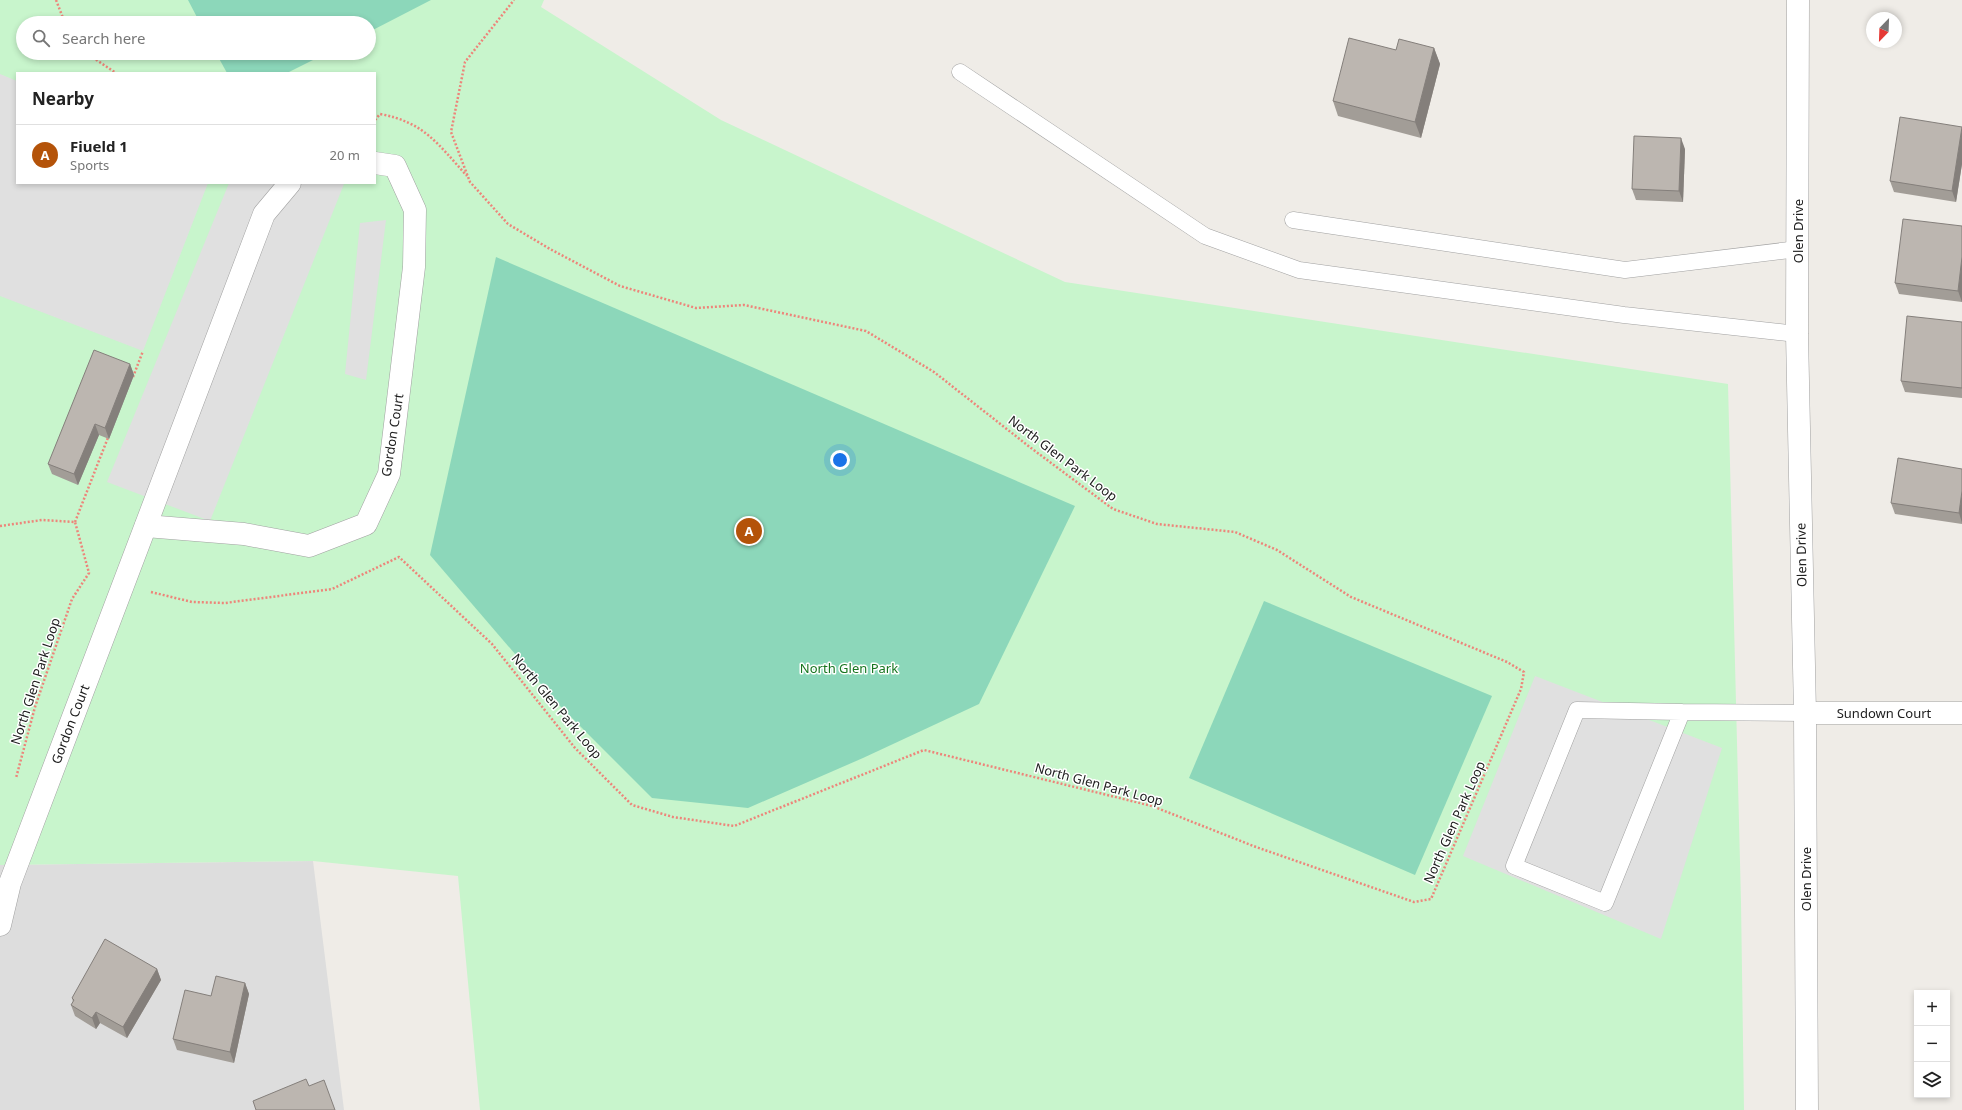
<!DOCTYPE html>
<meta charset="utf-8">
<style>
body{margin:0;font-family:"Noto Sans",sans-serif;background:#f6f6f6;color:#222}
.controls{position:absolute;right:12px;bottom:12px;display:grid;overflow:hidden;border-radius:0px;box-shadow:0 2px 6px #0003}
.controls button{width:36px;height:36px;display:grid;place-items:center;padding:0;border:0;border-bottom:1px solid #e0e0e0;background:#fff;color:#222;font:20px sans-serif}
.compass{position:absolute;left:1866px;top:12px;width:36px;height:36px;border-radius:50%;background:#fff;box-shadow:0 2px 6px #0003;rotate:203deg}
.you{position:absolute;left:840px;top:460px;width:14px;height:14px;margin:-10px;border:3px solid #fff;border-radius:50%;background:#1a73e8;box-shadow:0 0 0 6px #1a73e833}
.badge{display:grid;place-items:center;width:26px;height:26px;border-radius:50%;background:#b45309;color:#fff;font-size:13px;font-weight:700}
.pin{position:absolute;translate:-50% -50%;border:2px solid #fff;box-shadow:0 1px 4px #0006}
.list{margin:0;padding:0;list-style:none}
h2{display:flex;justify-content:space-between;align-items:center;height:52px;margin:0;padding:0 16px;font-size:17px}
h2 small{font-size:13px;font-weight:400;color:#767676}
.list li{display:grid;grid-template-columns:26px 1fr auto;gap:12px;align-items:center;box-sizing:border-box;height:60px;padding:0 16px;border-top:1px solid #e0e0e0}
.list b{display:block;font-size:15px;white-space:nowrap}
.list p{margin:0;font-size:13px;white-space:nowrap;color:#767676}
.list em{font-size:13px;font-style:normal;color:#767676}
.icon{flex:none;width:22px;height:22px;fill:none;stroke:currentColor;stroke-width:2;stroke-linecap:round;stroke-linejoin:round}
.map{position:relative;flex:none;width:1962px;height:1110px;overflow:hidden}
.search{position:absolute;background:#fff;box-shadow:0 2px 6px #0003;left:16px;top:16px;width:360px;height:44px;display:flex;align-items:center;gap:10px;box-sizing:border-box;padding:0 14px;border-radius:22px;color:#767676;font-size:15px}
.panel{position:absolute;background:#fff;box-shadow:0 2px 6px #0003;left:16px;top:72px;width:360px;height:112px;border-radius:0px}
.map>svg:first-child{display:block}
.residential{fill:#ddd}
.park{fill:#c8f5cc;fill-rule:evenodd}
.pitch{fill:#8cd7ba}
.parking{fill:#e0e0e0}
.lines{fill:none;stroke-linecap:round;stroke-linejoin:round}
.lane-casing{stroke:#a1a1a1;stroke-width:17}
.street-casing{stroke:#a1a1a1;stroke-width:23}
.path{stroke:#ed857a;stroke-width:2.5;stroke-dasharray:2 2;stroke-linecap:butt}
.lane{stroke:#fff;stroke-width:16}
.street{stroke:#fff;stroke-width:22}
.wall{fill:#a29d97}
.shaded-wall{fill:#847f7b}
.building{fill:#bcb6b0;stroke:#847f7b}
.labels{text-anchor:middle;stroke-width:3;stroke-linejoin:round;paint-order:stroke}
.street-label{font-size:13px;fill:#202020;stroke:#fff}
.park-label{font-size:13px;fill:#16751e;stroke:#fff}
</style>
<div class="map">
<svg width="1962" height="1110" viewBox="0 0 1962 1110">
<rect width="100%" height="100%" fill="#efece7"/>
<polygon class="residential" points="313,861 344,1110 0,1110 0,865"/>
<path class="park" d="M0 0H544L541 7 721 120 1065 282 1728 384 1741 902 1744 1110H480L458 876 313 861 0 865ZM23 23H369V53H23ZM17 73H375V183H17Z"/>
<g class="pitch">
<polygon points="188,0 431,0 369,32 369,23 200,23"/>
<polygon points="216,53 327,53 287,73 227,73"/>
<polygon points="496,257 1075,506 979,704 863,758 748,808 652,798 558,704 430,555"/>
<polygon points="1264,601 1492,696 1415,875 1189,778"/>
</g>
<g class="parking">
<polygon points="0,74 17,81 17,183 208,183 143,351 0,296"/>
<polygon points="229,183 344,184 210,521 107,482"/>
<polygon points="386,220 366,380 345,374 360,223"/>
<polygon points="1535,676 1722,748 1661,939 1463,856"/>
</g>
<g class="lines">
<g class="lane-casing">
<g id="lane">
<polyline points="960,72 1205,236 1299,270 1624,315 1797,334"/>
<polyline points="1293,220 1625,270 1798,249"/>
<polyline points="1682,712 1577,710 1514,866 1605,903 1682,712 1805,713"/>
</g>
</g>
<g class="street-casing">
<g id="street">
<polyline points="1798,0 1797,334 1805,713 1807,1110"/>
<polyline points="146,526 244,534 309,546 366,524 389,474 414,267 415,210 395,166 375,163"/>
<polyline points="1805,713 1962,713"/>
<polyline points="0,925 10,883 264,214 290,183"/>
</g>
</g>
<g class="path">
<polyline points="56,0 65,23"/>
<polyline points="86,53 116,73"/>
<path d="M375 120 380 114C424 122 438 144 467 176"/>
<polyline points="133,377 143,351"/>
<polyline points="75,522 109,435"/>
<polyline points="0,526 42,520 75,522 89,573 72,599 35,707 16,778"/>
<polyline points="151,592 192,602 225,603 332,589 399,557 492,644 575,748 632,805 673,817 734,826 924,750 1152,806 1256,847 1414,902 1431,899 1521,689 1524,672 1507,662 1351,597 1277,550 1235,532 1157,524 1113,509 1031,448 934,372 866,331 744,305 696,308 620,286 550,249 508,224 470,182 451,132 465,62 514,0"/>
</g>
<use href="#lane" class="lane"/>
<use href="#street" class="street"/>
</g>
<g class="wall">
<polygon points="1434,48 1440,64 1421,138 1338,116 1333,101 1396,50"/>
<polygon points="1962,127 1962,164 1956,202 1894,192 1890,181"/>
<polygon points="1685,149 1683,202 1636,200 1632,189"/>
<polygon points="1962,226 1962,302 1899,294 1895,283"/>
<polygon points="1962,322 1962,398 1905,392 1901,381"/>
<polygon points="130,364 134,375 109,439 99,435 78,485 52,474 48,464"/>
<polygon points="1962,469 1962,524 1895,514 1891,503"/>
<polygon points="157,969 161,980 127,1038 100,1023 96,1029 75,1016 71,1005 73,1002 72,998"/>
<polygon points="245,983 249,994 234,1063 177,1050 173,1039 211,996"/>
</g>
<g class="shaded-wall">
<polygon points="1434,48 1440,64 1421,138 1415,122"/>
<polygon points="1962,127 1962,164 1956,202 1952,191"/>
<polygon points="1681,138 1685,149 1683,202 1679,191"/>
<polygon points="1962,257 1962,302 1958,291"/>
<polygon points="130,364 134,375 109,439 105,428"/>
<polygon points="95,424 99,435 78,485 74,474"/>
<polygon points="1962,491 1962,523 1959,513"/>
<polygon points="157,969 161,980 127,1038 123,1027"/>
<polygon points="245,983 249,994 234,1063 230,1052"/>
<polygon points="96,1012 100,1023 96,1029 92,1018"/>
</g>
<g class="building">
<polygon points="1349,38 1396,50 1399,39 1434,48 1415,122 1333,101"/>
<polygon points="1900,117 1962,127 1952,191 1890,181"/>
<polygon points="1634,136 1681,138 1679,191 1632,189"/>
<polygon points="1903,219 1962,226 1962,257 1958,291 1895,283"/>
<polygon points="1907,316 1962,322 1962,388 1901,381"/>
<polygon points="94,350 130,364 105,428 95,424 74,474 48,464"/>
<polygon points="1898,458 1962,469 1962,491 1959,513 1891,503"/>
<polygon points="105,939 157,969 123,1027 96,1012 92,1018 71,1005 74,1000 72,998"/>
<polygon points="216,976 245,983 230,1052 173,1039 185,990 211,996"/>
<polygon points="306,1079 309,1086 324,1080 335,1110 256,1110 253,1101"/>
</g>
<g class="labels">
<g class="street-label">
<text transform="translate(1798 231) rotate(-90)" y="5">Olen Drive</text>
<text transform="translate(392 435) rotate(-81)" y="5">Gordon Court</text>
<text transform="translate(1063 458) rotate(37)" y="5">North Glen Park Loop</text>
<text transform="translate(1801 555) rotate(-91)" y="5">Olen Drive</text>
<text transform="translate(35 681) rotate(-72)" y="5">North Glen Park Loop</text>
<text transform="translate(557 706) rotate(50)" y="5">North Glen Park Loop</text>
<text x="1884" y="718">Sundown Court</text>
<text transform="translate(70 724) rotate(-69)" y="5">Gordon Court</text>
<text transform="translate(1099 784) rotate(15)" y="5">North Glen Park Loop</text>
<text transform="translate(1454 822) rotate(-66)" y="5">North Glen Park Loop</text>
<text transform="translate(1806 879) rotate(-90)" y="5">Olen Drive</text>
</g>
<g class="park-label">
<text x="849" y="673">North Glen Park</text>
</g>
</g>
</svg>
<div class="controls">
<button>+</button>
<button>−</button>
<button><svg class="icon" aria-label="layers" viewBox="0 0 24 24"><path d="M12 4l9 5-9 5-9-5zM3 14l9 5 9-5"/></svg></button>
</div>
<svg class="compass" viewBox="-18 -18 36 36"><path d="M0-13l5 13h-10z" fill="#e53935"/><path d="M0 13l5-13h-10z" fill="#767676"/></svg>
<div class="you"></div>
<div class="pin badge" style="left:749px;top:531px">A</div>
<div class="search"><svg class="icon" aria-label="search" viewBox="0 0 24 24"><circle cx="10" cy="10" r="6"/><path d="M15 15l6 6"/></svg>Search here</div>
<section class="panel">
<h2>Nearby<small></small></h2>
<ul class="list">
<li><span class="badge">A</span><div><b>Fiueld 1</b><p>Sports</p></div><em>20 m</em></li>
</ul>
</section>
</div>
